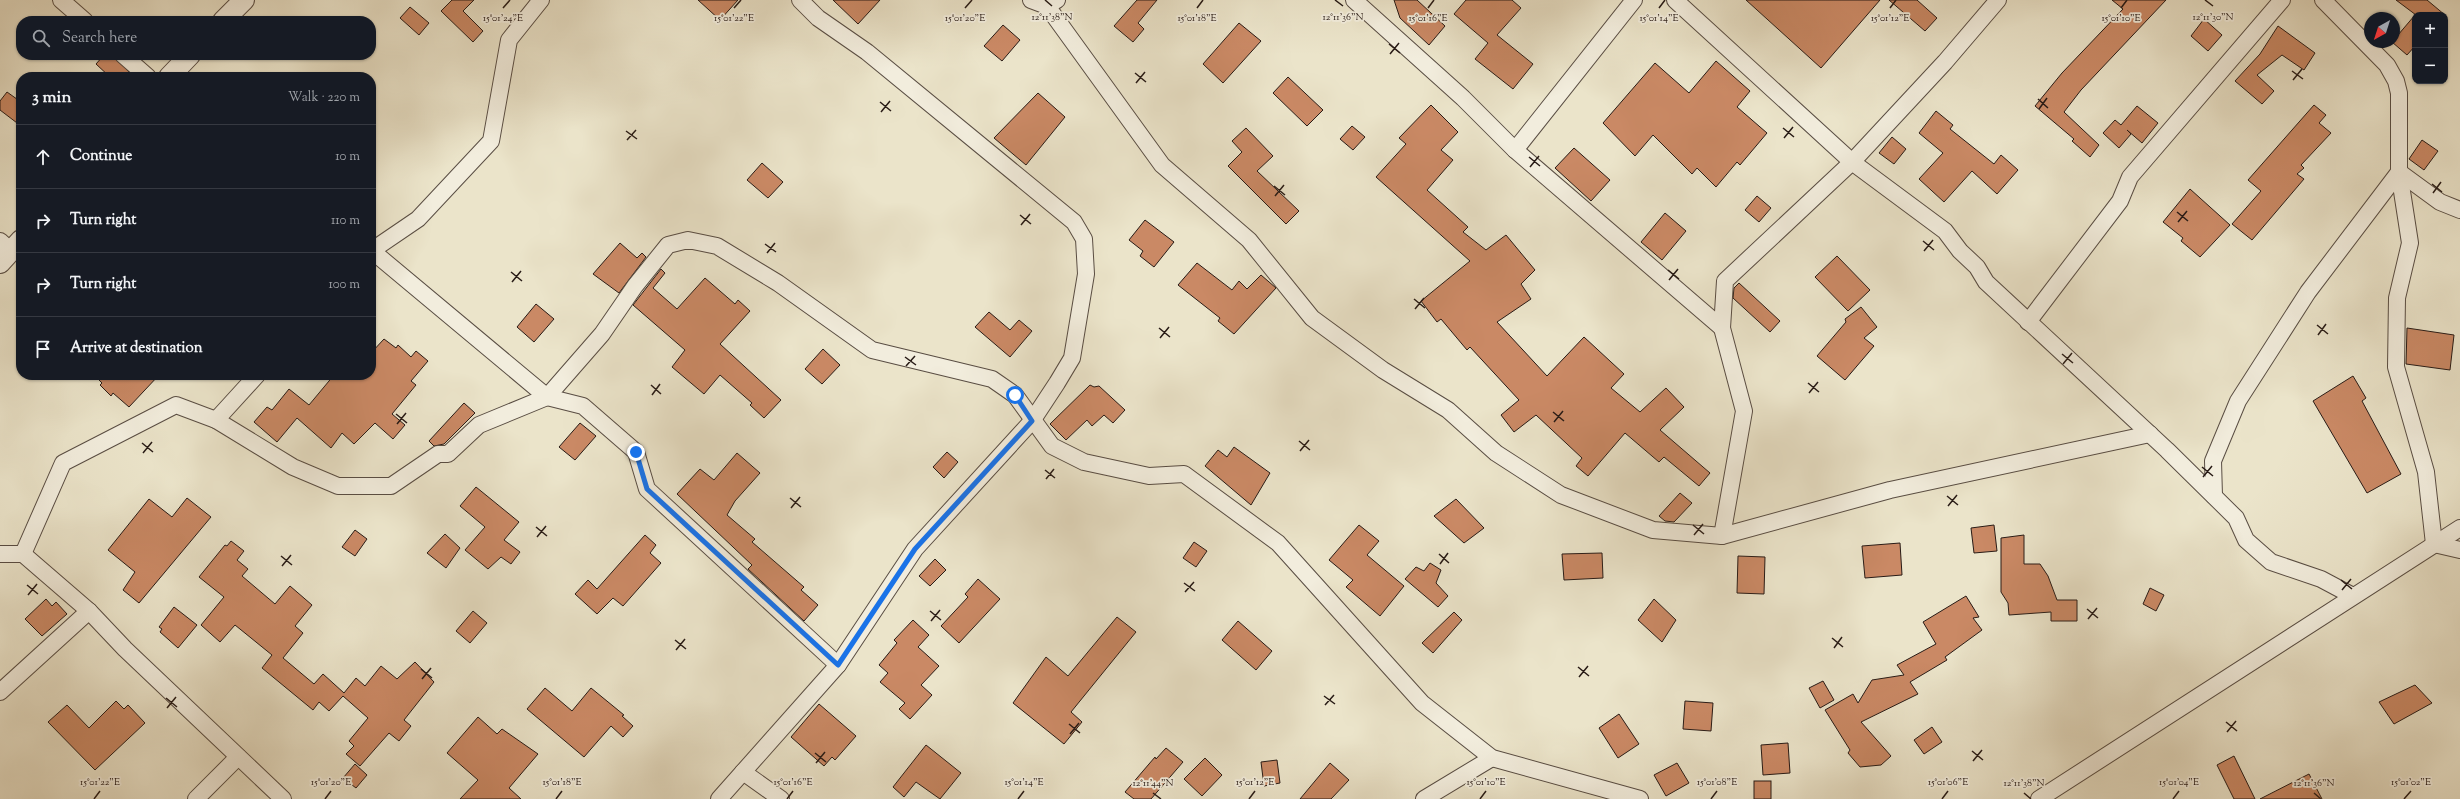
<!DOCTYPE html>
<meta charset="utf-8">
<style>
body{margin:0;font-family:"Sorts Mill Goudy",serif;background:#242831;color:#f1f3f6}
.controls{position:absolute;right:12px;top:12px;display:grid;overflow:hidden;border-radius:8px;box-shadow:0 1px 3px #0004}
.controls button{width:36px;height:36px;display:grid;place-items:center;padding:0;border:0;border-bottom:1px solid #363941;background:#171b24;color:#f1f3f6;font:20px sans-serif}
.compass{position:absolute;left:2364px;top:12px;width:36px;height:36px;border-radius:50%;background:#171b24;box-shadow:0 1px 3px #0004;rotate:219deg}
.stop{position:absolute;width:12px;height:12px;margin:-9px;border:3px solid #1a73e8;border-radius:50%;background:#fff}
.stop.end{background:#1a73e8;border-color:#fff;box-shadow:0 1px 4px #0008}
.list{margin:0;padding:0;list-style:none}
h2{display:flex;justify-content:space-between;align-items:center;height:52px;margin:0;padding:0 16px;font-size:17px}
h2 small{font-size:13px;font-weight:400;color:#9ea1a6}
.list li{display:grid;grid-template-columns:26px 1fr auto;gap:12px;align-items:center;box-sizing:border-box;height:64px;padding:0 16px;border-top:1px solid #363941}
.list b{display:block;font-size:15px;white-space:nowrap}
.list em{font-size:13px;font-style:normal;color:#9ea1a6}
.icon{flex:none;width:22px;height:22px;fill:none;stroke:currentColor;stroke-width:2;stroke-linecap:round;stroke-linejoin:round}
.map{position:relative;flex:none;width:2460px;height:799px;overflow:hidden}
.search{position:absolute;background:#171b24;box-shadow:0 1px 3px #0004;left:16px;top:16px;width:360px;height:44px;display:flex;align-items:center;gap:10px;box-sizing:border-box;padding:0 14px;border-radius:16px;color:#9ea1a6;font-size:15px}
.panel{position:absolute;background:#171b24;box-shadow:0 1px 3px #0004;left:16px;top:72px;width:360px;height:308px;border-radius:16px}
.map>svg:first-child{display:block}
.building{fill:#ca8965;stroke:#281b16}
.lines{fill:none;stroke-linecap:round;stroke-linejoin:round}
.minor-casing{stroke:#594d43;stroke-width:18}
.tertiary-casing{stroke:#594d43;stroke-width:22}
.minor{stroke:#f2eddd;stroke-width:16}
.tertiary{stroke:#f2eddd;stroke-width:20}
.route{stroke:#1a73e8;stroke-width:5}
.ticks{fill:none;stroke:#281b16;stroke-width:1.5}
.ticks-label{font-size:10px;text-anchor:middle;fill:#281b16;stroke:#f2eddd;stroke-width:3.5;stroke-linejoin:round;paint-order:stroke}
</style>
<div class="map">
<svg width="2460" height="799" viewBox="0 0 2460 799">
<rect width="100%" height="100%" fill="#ebe4ca"/>
<filter id="stains"><feTurbulence type="fractalNoise" baseFrequency=".005" numOctaves="4"/><feColorMatrix values="0 0 0 0 .2 0 0 0 0 .09 0 0 0 0 .02 0 0 0 .5 -.17"/></filter>
<radialGradient id="worn" r=".72"><stop offset=".6" stop-color="#630" stop-opacity="0"/><stop offset="1" stop-color="#630" stop-opacity=".3"/></radialGradient>
<g class="building">
<polygon points="452,0 474,0 463,11 483,31 473,42 441,11"/>
<polygon points="698,0 738,0 720,20"/>
<polygon points="833,0 880,0 858,24"/>
<polygon points="1137,0 1157,0 1138,23 1144,29 1133,42 1114,26"/>
<polygon points="1394,0 1417,0 1445,26 1429,45 1400,18"/>
<polygon points="1466,0 1512,0 1521,8 1497,35 1533,64 1513,89 1475,59 1488,43 1454,14"/>
<polygon points="1746,0 1880,0 1821,68"/>
<polygon points="1889,0 1917,0 1937,18 1925,31"/>
<polygon points="2112,0 2166,0 2081,90 2064,112 2099,145 2090,157 2072,141 2074,139 2035,106 2062,73 2123,9"/>
<polygon points="2396,0 2427,0 2445,15 2416,15"/>
<polygon points="410,7 429,23 419,35 400,18"/>
<polygon points="2415,15 2415,46 2407,55 2392,42"/>
<polygon points="2204,19 2222,35 2208,51 2191,36"/>
<polygon points="1239,23 1261,41 1223,83 1203,64"/>
<polygon points="1003,25 1020,40 1002,61 984,46"/>
<polygon points="2278,26 2315,53 2304,70 2282,55 2257,75 2274,91 2262,104 2235,81 2260,54"/>
<polygon points="104,55 112,55 134,77 110,77 96,64"/>
<polygon points="1716,61 1750,91 1737,107 1767,133 1740,165 1737,162 1716,187 1697,168 1692,174 1653,135 1635,156 1603,123 1655,63 1689,93"/>
<polygon points="1288,77 1323,110 1307,126 1273,93"/>
<polygon points="7,92 21,102 21,126 0,110 0,101"/>
<polygon points="1038,93 1065,117 1026,165 994,138"/>
<polygon points="1431,105 1458,132 1441,150 1453,160 1427,190 1468,227 1463,232 1486,250 1506,235 1535,270 1521,284 1531,299 1497,322 1547,376 1584,337 1624,374 1611,388 1640,412 1666,388 1684,407 1660,430 1710,473 1699,486 1664,457 1659,462 1625,433 1588,476 1576,466 1582,458 1536,415 1514,432 1501,415 1519,400 1470,347 1467,350 1441,319 1437,322 1421,301 1470,261 1376,177 1406,144 1399,138"/>
<polygon points="2314,105 2326,115 2319,123 2331,133 2301,165 2304,168 2297,174 2304,179 2252,240 2232,224 2261,191 2248,180"/>
<polygon points="2137,106 2158,123 2142,143 2127,130 2131,134 2119,148 2103,133 2115,120 2121,125"/>
<polygon points="1936,111 1953,125 1950,129 1994,164 2001,155 2018,170 1997,194 1972,171 1944,202 1919,179 1943,153 1919,133"/>
<polygon points="1352,126 1365,137 1353,150 1340,139"/>
<polygon points="1246,128 1273,156 1257,171 1299,211 1286,224 1228,166 1242,152 1232,141"/>
<polygon points="1892,137 1906,149 1894,164 1879,153"/>
<polygon points="2422,140 2438,151 2424,170 2409,159"/>
<polygon points="1574,148 1610,180 1591,201 1555,168"/>
<polygon points="762,163 783,182 768,198 747,180"/>
<polygon points="2190,189 2230,225 2200,257 2181,241 2183,238 2163,222"/>
<polygon points="1757,196 1771,208 1759,222 1745,210"/>
<polygon points="1665,213 1686,231 1662,260 1641,242"/>
<polygon points="1145,220 1174,242 1154,267 1140,256 1143,251 1129,240"/>
<polygon points="620,243 637,258 642,253 646,257 619,293 593,274"/>
<polygon points="1837,256 1870,290 1848,311 1815,277"/>
<polygon points="1197,263 1232,290 1239,281 1247,289 1261,275 1276,288 1234,334 1218,321 1220,318 1178,285"/>
<polygon points="661,269 665,273 653,288 677,309 705,278 735,304 738,300 750,311 720,344 781,400 764,418 750,405 752,403 720,375 704,394 672,367 685,350 633,305"/>
<polygon points="1739,283 1780,321 1770,332 1733,298 1734,288"/>
<polygon points="536,304 554,319 534,342 517,327"/>
<polygon points="1861,307 1877,327 1864,338 1874,346 1845,380 1817,356 1846,322 1845,319"/>
<polygon points="989,312 1010,330 1019,320 1032,331 1010,357 975,327"/>
<polygon points="2407,328 2454,335 2450,370 2406,364"/>
<polygon points="384,339 396,348 398,345 411,357 416,351 428,361 411,381 416,385 392,414 405,425 393,439 375,423 354,444 342,433 331,448 297,418 277,442 254,422 267,407 272,410 289,389 309,405 334,375 371,375 371,353"/>
<polygon points="823,349 840,365 822,384 805,369"/>
<polygon points="94,375 159,375 129,407 113,393 111,396 100,385 102,383"/>
<polygon points="2353,376 2366,398 2362,401 2401,474 2367,493 2313,401"/>
<polygon points="1090,385 1094,387 1099,386 1125,410 1113,423 1104,415 1092,426 1087,420 1066,440 1050,424"/>
<polygon points="464,403 475,413 444,444 434,446 429,441"/>
<polygon points="580,423 596,436 575,460 559,447"/>
<polygon points="1234,447 1270,473 1251,505 1205,466 1218,450 1227,457"/>
<polygon points="947,452 958,462 944,478 933,467"/>
<polygon points="737,453 760,473 735,501 727,515 755,539 752,542 804,587 801,590 818,605 804,621 748,569 752,565 677,494 700,469 714,480"/>
<polygon points="476,487 519,522 504,540 520,552 511,564 501,557 488,569 465,550 485,527 460,506"/>
<polygon points="1680,493 1692,503 1674,522 1665,521 1659,516"/>
<polygon points="187,498 211,517 139,603 123,590 135,572 108,550 149,499 172,517"/>
<polygon points="1456,499 1484,528 1464,543 1434,516"/>
<polygon points="1359,525 1379,541 1367,555 1404,586 1380,616 1346,587 1353,580 1329,560"/>
<polygon points="1994,525 1997,551 1974,553 1971,528"/>
<polygon points="355,530 367,539 355,556 342,547"/>
<polygon points="445,534 460,548 446,568 427,553"/>
<polygon points="645,535 656,545 650,553 661,563 623,606 613,598 597,614 575,594 588,580 597,589"/>
<polygon points="2024,535 2024,564 2040,564 2048,576 2057,600 2077,600 2077,621 2051,621 2051,612 2009,615 2008,603 2001,592 2001,538"/>
<polygon points="231,541 244,551 237,560 248,569 242,576 275,604 290,586 312,605 295,626 303,633 283,658 314,684 323,674 344,693 356,678 365,686 381,666 397,679 415,662 434,682 404,720 411,726 399,741 389,733 360,766 346,754 354,746 349,741 368,718 343,696 329,711 319,702 313,710 262,668 272,655 235,625 220,642 201,625 224,597 199,577 225,545 227,546"/>
<polygon points="1194,542 1207,551 1196,567 1183,558"/>
<polygon points="1900,543 1902,575 1865,578 1862,546"/>
<polygon points="1602,553 1603,578 1564,580 1562,554"/>
<polygon points="1738,556 1765,557 1764,594 1737,593"/>
<polygon points="935,559 946,570 930,586 919,576"/>
<polygon points="1430,563 1441,570 1436,583 1448,596 1438,607 1405,579 1416,567 1424,571"/>
<polygon points="978,579 1000,599 959,643 941,626 968,597 965,594"/>
<polygon points="2150,588 2164,595 2156,611 2143,604"/>
<polygon points="1966,596 1979,617 1973,618 1982,630 1945,657 1947,660 1910,682 1918,694 1861,722 1891,756 1881,765 1860,767 1848,753 1850,750 1825,710 1853,694 1858,703 1872,680 1904,675 1897,665 1936,644 1923,622"/>
<polygon points="46,599 52,606 56,602 67,614 42,636 25,619"/>
<polygon points="1654,599 1676,620 1662,642 1638,620"/>
<polygon points="174,607 197,625 178,648 160,632 162,629 159,627"/>
<polygon points="473,611 487,623 470,643 456,631"/>
<polygon points="1454,612 1462,620 1433,653 1422,643"/>
<polygon points="1117,617 1136,632 1071,712 1082,722 1064,744 1013,703 1046,657 1068,676"/>
<polygon points="913,620 929,635 918,647 939,666 921,685 932,695 910,719 899,709 905,703 880,682 888,673 879,665 897,643 894,640"/>
<polygon points="1238,621 1272,651 1256,670 1222,640"/>
<polygon points="1823,681 1834,700 1820,708 1809,688"/>
<polygon points="2415,685 2432,703 2394,724 2379,702"/>
<polygon points="545,688 572,711 591,688 624,715 622,716 633,726 623,737 611,726 584,757 527,709"/>
<polygon points="116,701 124,709 128,705 145,723 95,770 48,722 67,705 89,728"/>
<polygon points="1685,701 1713,703 1711,731 1683,729"/>
<polygon points="819,704 856,736 835,760 832,757 824,766 791,737"/>
<polygon points="1619,714 1639,744 1618,758 1599,728"/>
<polygon points="478,717 497,734 502,729 538,754 509,788 521,799 460,799 478,780 447,753"/>
<polygon points="1932,727 1942,742 1924,754 1914,740"/>
<polygon points="1788,743 1790,773 1763,775 1761,745"/>
<polygon points="926,745 961,773 940,799 916,782 904,797 893,787"/>
<polygon points="1166,748 1183,762 1151,799 1134,799 1125,792 1155,757 1156,759"/>
<polygon points="2234,756 2255,799 2234,799 2217,765"/>
<polygon points="1205,758 1222,775 1202,796 1184,779"/>
<polygon points="1277,760 1280,783 1264,786 1261,762"/>
<polygon points="1330,763 1349,780 1331,799 1300,799"/>
<polygon points="1677,763 1689,783 1666,796 1654,775"/>
<polygon points="355,764 367,775 356,788 343,778"/>
<polygon points="2309,774 2322,799 2260,799"/>
<rect x="1754" y="781" width="17" height="18"/>
</g>
<g class="lines">
<g class="minor-casing">
<g id="minor">
<polyline points="61,0 85,21"/>
<polyline points="1031,0 1047,6 1057,0"/>
<polyline points="1354,0 1463,98 1515,150 1722,328"/>
<polyline points="1675,0 1852,162 1945,231 1960,251 1977,267 1986,282 2167,450 2236,518 2246,540 2271,562 2321,579 2353,596"/>
<polyline points="2323,0 2387,65 2396,81 2399,93 2399,172 2410,243 2397,298 2396,367 2426,472 2434,544 2460,550"/>
<polyline points="1047,6 1162,165 1249,240 1312,318 1383,370 1448,410 1496,453 1561,495 1653,530 1722,536 1890,490 2150,434"/>
<polyline points="123,55 148,77"/>
<polyline points="1515,150 1634,0"/>
<polyline points="0,241 11,251"/>
<polyline points="371,250 547,397 583,406 636,452 647,489 838,665"/>
<polyline points="371,251 418,219 491,141 509,40 541,0"/>
<polyline points="2028,322 2120,201 2130,177 2282,0"/>
<polyline points="216,420 257,375"/>
<polyline points="2214,496 2213,461 2238,401 2308,292 2399,172 2440,202 2460,210"/>
<polyline points="1722,536 1744,411 1722,328 1725,281 1852,162 1945,62 1998,0"/>
<polyline points="0,554 23,554 89,611 125,649 283,799"/>
<polyline points="23,554 63,463 176,405 216,420 293,467 338,486 391,486 438,454 448,454 479,425 547,397 602,334 635,286 668,245 688,240 717,246 778,283 872,350 992,379 1015,395 1052,446 1084,462 1149,476 1184,474 1278,543 1422,703 1492,758 1640,799"/>
<polyline points="0,692 89,611"/>
<polyline points="743,772 781,799"/>
<polyline points="196,799 238,757"/>
<polyline points="719,799 838,665 915,549 1032,421 1057,383 1072,358 1086,274 1084,239 1074,222 867,52 818,18 800,0"/>
<polyline points="1424,799 1492,758"/>
<polyline points="2039,799 2460,528"/>
</g>
</g>
<g class="tertiary-casing">
<g id="tertiary">
<polyline points="223,21 244,0"/>
<polyline points="169,77 190,55"/>
<polyline points="0,263 21,240"/>
</g>
</g>
<use href="#minor" class="minor"/>
<use href="#tertiary" class="tertiary"/>
</g>
<g class="lines">
<polyline class="route" points="636,452 647,489 838,665 915,549 1032,421 1015,395"/>
</g>
<path class="ticks" d="M1045 0 1052 6M1335 0 1343 6M2205 0 2213 6M503 8 510 0M734 8 741 0M965 8 972 0M1197 8 1203 0M1428 8 1434 0M1659 8 1665 0M1890 8 1896 0M2121 8 2127 0M1389 44 1400 53M1390 54 1399 43M2292 71 2303 79M1135 73 1146 82M2293 80 2302 69M1136 83 1145 72M2038 99 2048 108M880 102 891 111M2039 109 2047 98M881 112 890 101M1783 128 1794 137M626 131 637 139M1784 138 1793 127M627 140 636 130M1529 157 1540 166M1530 167 1539 156M2432 184 2442 192M1274 186 1285 195M2433 193 2441 182M1275 196 1284 185M2177 212 2188 221M1020 215 1031 224M2178 222 2187 211M1021 225 1030 214M1923 241 1934 250M765 244 776 252M1924 251 1933 240M767 253 775 243M1668 270 1679 279M511 272 522 281M1669 280 1678 269M512 282 521 271M1414 299 1425 308M1415 309 1424 298M2317 325 2328 334M1159 328 1170 337M2318 335 2326 324M1160 338 1169 327M2062 354 2073 363M905 357 916 365M2063 364 2072 353M906 366 915 356M1808 383 1819 392M651 385 661 394M1809 393 1818 382M652 395 660 384M1553 412 1564 421M396 414 407 423M1554 422 1563 411M397 424 406 413M1299 441 1310 450M142 443 153 452M1300 451 1309 440M143 453 152 442M2202 467 2213 476M1045 470 1055 478M2203 477 2212 466M1046 479 1054 469M1947 496 1958 505M790 498 801 507M1948 506 1957 495M791 508 800 497M1693 525 1704 534M536 527 547 536M1694 535 1703 524M537 537 546 526M1439 554 1449 563M281 556 292 565M1440 564 1448 553M282 566 291 555M2341 580 2352 589M1184 583 1195 591M27 585 38 594M2342 590 2351 579M1185 592 1194 582M28 595 37 584M2087 609 2098 618M930 611 941 620M2088 619 2097 608M931 621 940 610M1832 638 1843 647M675 640 686 649M1834 648 1842 637M676 650 685 639M1578 667 1589 676M421 669 432 678M1579 677 1588 666M422 679 431 668M1324 696 1335 704M166 698 177 707M1325 705 1334 695M167 708 176 697M2226 722 2237 731M1069 724 1080 733M2227 732 2236 721M1070 734 1079 723M1972 751 1983 760M815 753 826 762M1973 761 1982 750M816 763 825 752M1153 793 1161 799M2024 793 2031 799M2314 793 2321 799M94 799 100 791M325 799 331 791M556 799 562 791M787 799 793 791M1018 799 1024 791M1249 799 1255 791M1480 799 1486 791M1711 799 1717 791M1942 799 1948 791M2173 799 2179 791M2404 799 2411 791"/>
<g class="ticks-label">
<text x="2213" y="20">12°11'30"N</text>
<text x="1052" y="20">12°11'38"N</text>
<text x="1343" y="20">12°11'36"N</text>
<text x="503" y="21">15°01'24"E</text>
<text x="734" y="21">15°01'22"E</text>
<text x="965" y="21">15°01'20"E</text>
<text x="1197" y="21">15°01'18"E</text>
<text x="1428" y="21">15°01'16"E</text>
<text x="1659" y="21">15°01'14"E</text>
<text x="1890" y="21">15°01'12"E</text>
<text x="2121" y="21">15°01'10"E</text>
<text x="100" y="785">15°01'22"E</text>
<text x="331" y="785">15°01'20"E</text>
<text x="562" y="785">15°01'18"E</text>
<text x="793" y="785">15°01'16"E</text>
<text x="1024" y="785">15°01'14"E</text>
<text x="1255" y="785">15°01'12"E</text>
<text x="1486" y="785">15°01'10"E</text>
<text x="1717" y="785">15°01'08"E</text>
<text x="1948" y="785">15°01'06"E</text>
<text x="2179" y="785">15°01'04"E</text>
<text x="2411" y="785">15°01'02"E</text>
<text x="1153" y="786">12°11'44"N</text>
<text x="2024" y="786">12°11'38"N</text>
<text x="2314" y="786">12°11'36"N</text>
</g>
<rect width="100%" height="100%" filter="url(#stains)"/>
<rect width="100%" height="100%" fill="url(#worn)"/>
</svg>
<div class="controls">
<button>+</button>
<button>−</button>
</div>
<svg class="compass" viewBox="-18 -18 36 36"><path d="M0-13l5 13h-10z" fill="#e53935"/><path d="M0 13l5-13h-10z" fill="#9ea1a6"/></svg>
<div class="stop" style="left:1015px;top:395px"></div>
<div class="stop end" style="left:636px;top:452px"></div>
<div class="search"><svg class="icon" aria-label="search" viewBox="0 0 24 24"><circle cx="10" cy="10" r="6"/><path d="M15 15l6 6"/></svg>Search here</div>
<section class="panel">
<h2>3 min<small>Walk · 220 m</small></h2>
<ul class="list">
<li><svg class="icon" aria-label="ahead" viewBox="0 0 24 24"><path d="M12 20V5M6 11l6-6 6 6"/></svg><div><b>Continue</b></div><em>10 m</em></li>
<li><svg class="icon" aria-label="right" viewBox="0 0 24 24"><path d="M7 20v-9h11M14 6l5 5-5 5"/></svg><div><b>Turn right</b></div><em>110 m</em></li>
<li><svg class="icon" aria-label="right" viewBox="0 0 24 24"><path d="M7 20v-9h11M14 6l5 5-5 5"/></svg><div><b>Turn right</b></div><em>100 m</em></li>
<li><svg class="icon" aria-label="arrive" viewBox="0 0 24 24"><path d="M6 21V4h12l-3 4 3 4H6"/></svg><div><b>Arrive at destination</b></div></li>
</ul>
</section>
</div>
